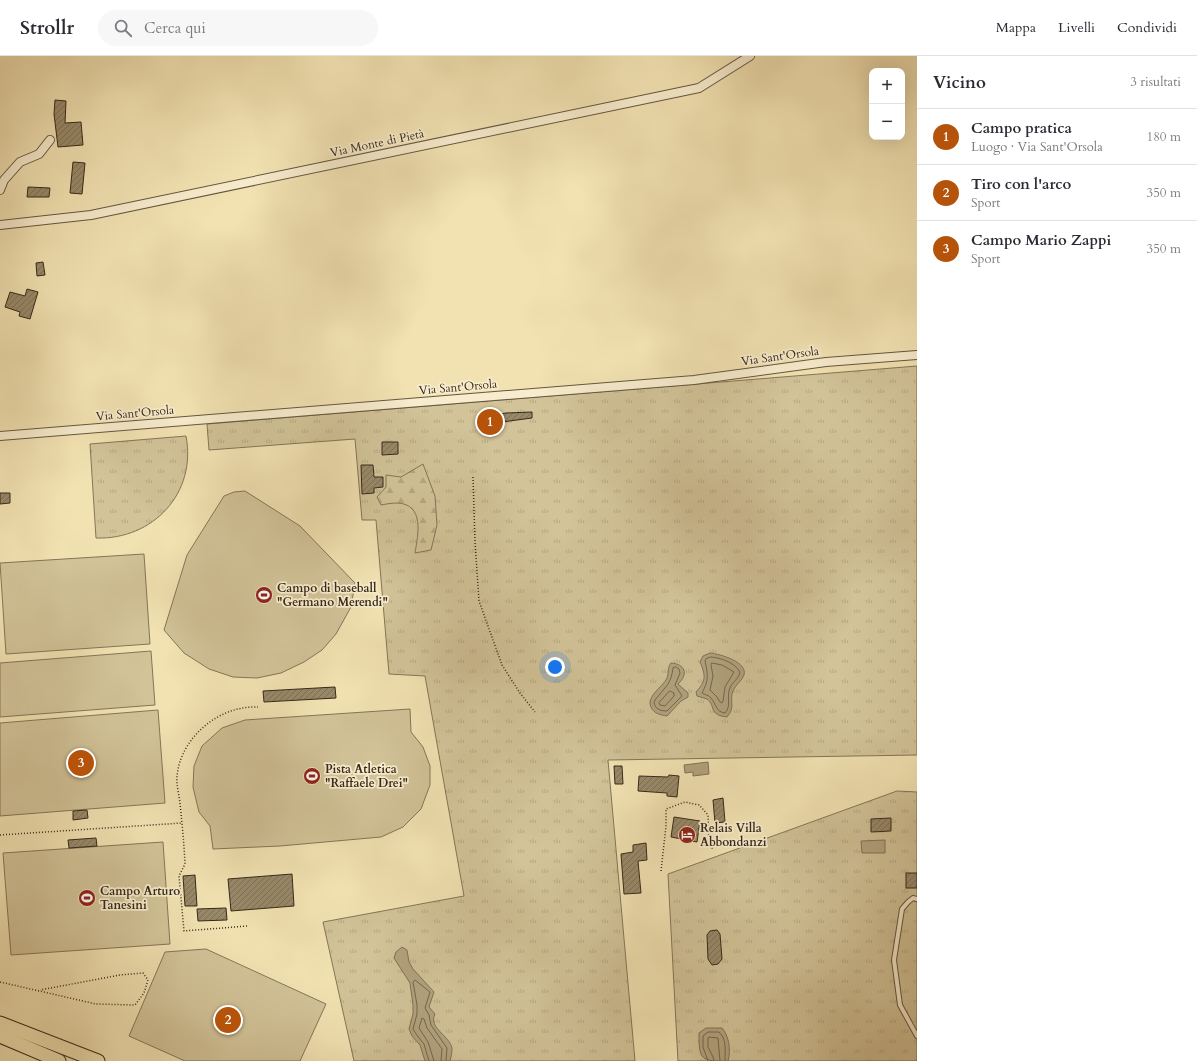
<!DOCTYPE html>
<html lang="it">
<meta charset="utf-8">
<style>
body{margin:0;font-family:Cardo,serif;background:#f7f7f7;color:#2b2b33}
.controls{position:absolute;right:12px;top:12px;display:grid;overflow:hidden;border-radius:8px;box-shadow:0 4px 16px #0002}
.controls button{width:36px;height:36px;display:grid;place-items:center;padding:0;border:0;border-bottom:1px solid #e1e1e2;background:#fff;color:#2b2b33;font:20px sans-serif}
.you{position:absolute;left:555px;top:611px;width:14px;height:14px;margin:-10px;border:3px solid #fff;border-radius:50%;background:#1a73e8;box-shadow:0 0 0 6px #1a73e833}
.badge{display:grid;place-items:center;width:26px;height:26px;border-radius:50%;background:#b45309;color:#fff;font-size:13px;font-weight:700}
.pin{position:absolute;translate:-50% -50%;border:2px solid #fff;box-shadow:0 1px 4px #0006}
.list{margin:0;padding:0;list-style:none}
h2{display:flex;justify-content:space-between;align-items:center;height:52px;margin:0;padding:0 16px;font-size:17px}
h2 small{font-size:13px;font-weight:400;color:#7c7c81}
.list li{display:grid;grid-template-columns:26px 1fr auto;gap:12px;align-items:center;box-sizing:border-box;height:56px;padding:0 16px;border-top:1px solid #e1e1e2}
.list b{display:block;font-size:15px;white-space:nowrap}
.list p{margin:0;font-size:13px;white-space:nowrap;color:#7c7c81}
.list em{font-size:13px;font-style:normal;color:#7c7c81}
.icon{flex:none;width:22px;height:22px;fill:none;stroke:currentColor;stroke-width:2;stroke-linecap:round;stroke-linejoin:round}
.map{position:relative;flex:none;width:917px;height:1005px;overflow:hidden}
header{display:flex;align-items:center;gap:24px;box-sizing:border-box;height:56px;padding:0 20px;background:#fff;border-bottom:1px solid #e1e1e2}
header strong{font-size:19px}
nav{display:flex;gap:22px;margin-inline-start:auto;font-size:14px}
.search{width:280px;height:36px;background:#f7f7f7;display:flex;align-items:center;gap:10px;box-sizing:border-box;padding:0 14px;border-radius:22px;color:#7c7c81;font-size:15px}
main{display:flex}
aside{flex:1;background:#fff}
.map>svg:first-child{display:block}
.grass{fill:url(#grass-tufts);stroke:#847658}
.forest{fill:url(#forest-firs);stroke:#847658}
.pitch{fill:#d2c398;stroke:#847658}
.water{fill:#b2a37e;stroke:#807256}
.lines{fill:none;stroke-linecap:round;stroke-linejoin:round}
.shore{stroke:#74664c;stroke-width:1}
.building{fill:url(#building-hatch);stroke:#362919}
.service-casing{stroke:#65573f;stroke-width:6}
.minor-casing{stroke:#65573f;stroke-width:10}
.primary-casing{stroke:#362919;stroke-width:15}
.path{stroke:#362919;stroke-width:1.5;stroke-dasharray:1 2;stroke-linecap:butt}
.service{stroke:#f7eccd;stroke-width:4}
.minor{stroke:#f7eccd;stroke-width:8}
.primary{stroke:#f2e2b2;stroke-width:13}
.labels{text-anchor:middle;stroke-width:3.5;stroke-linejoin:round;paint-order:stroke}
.street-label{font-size:12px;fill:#362919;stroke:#f7eccd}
.poi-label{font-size:12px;font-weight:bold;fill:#362919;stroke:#f7eccd;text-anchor:start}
</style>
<header>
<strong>Strollr</strong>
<div class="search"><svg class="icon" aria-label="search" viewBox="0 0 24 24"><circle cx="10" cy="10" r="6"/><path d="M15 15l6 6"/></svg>Cerca qui</div>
<nav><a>Mappa</a><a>Livelli</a><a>Condividi</a></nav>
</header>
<main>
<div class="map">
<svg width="917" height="1005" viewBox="0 0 917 1005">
<defs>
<pattern id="grass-tufts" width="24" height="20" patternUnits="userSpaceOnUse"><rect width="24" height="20" fill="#d2c398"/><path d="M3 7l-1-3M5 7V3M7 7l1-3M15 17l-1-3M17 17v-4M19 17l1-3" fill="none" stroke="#b5a882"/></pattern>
<pattern id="forest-firs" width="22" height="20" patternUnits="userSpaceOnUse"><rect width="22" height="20" fill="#d2c398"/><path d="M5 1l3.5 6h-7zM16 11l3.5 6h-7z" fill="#b5a882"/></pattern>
<pattern id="building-hatch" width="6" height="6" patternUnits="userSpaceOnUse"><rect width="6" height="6" fill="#988969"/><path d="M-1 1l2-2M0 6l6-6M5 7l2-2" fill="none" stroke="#7d7056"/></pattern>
</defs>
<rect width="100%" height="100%" fill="#f2e2b2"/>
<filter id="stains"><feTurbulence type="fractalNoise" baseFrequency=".005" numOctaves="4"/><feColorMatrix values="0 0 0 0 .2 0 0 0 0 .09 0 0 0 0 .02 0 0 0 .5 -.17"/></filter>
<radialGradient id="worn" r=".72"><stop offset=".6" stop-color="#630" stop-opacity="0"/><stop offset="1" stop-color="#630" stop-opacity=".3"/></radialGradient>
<g class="grass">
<polygon points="917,310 917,699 608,704 635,1005 354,1005 323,866 464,840 425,620 389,618 376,464 362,464 355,383 209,394 207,368"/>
<path d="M186 380C197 437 153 484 96 482L90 388Z"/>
<polygon points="897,735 917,736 917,1005 678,1005 668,818"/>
</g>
<path class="forest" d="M423 408 435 440 437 469 431 494 415 497C418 479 425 448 397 447 392 447 386 448 381 449L377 441 386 431V419L401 421Z"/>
<g class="pitch">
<polygon points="245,435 300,470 355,527 351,551 336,578 322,594 304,606 281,617 257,622 233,621 209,613 184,597 164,574 187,499 224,440 234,436"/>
<polygon points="144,498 150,588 6,598 0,507"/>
<polygon points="151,595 155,649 0,661 0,607"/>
<polygon points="410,653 411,676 423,691 430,710 430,729 421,753 403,771 381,781 280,790 213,793 210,770 199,756 193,731 194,710 202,690 222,672 245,664"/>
<polygon points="158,654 165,747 0,760 0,667"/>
<polygon points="163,786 170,888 11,899 3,797"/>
<polygon points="206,893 326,948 300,1005 185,1005 129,980 165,896"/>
</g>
<g class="water">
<path d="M710 597C720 598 748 606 744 619 742 625 735 629 733 635 729 645 736 651 727 661 708 659 716 649 707 643 704 642 700 641 697 640L696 636C706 625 706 620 700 606L703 600Z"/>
<path d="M671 607C685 608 689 618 678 628L688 637V641L681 645 667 660C661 659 654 658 651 651 646 640 663 631 667 622 669 617 667 612 671 607Z"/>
<polygon points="708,706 709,718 693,720 693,716 685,717 684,709"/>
<polygon points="885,784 885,797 862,797 861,785"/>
<path d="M402 891 407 894 409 906 413 913 434 936 429 951 435 958C428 972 449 979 452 992 452 996 451 1001 450 1005H425L420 989 412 980 409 973 413 958V949L410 927 394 902 396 896Z"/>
<path d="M706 972H722C729 980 731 994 728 1005 701 1005 699 1005 699 977Z"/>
</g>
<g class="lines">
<g class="shore">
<path d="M711 601C721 602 734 606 740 616 739 623 732 626 730 632 726 640 732 650 725 657 716 656 716 648 711 642 709 639 705 639 702 637 709 624 708 619 705 605L706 603Z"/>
<polygon points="712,607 722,609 734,616 725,631 723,645 722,647 720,646 717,641 710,634 713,620 711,609"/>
<path d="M676 611 679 613 680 617 675 629 682 640 667 655C660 655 655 653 654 646 657 640 661 638 664 633 670 627 672 620 673 612Z"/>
<polygon points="670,635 674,637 674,640 665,650 660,649 659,647"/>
<polyline points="429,1005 424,988 416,978 413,973 417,958 417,949 413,926 415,924 430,936 425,952 429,959 431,969 447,992 446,1005"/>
<polyline points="434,1005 428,986 419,972 422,962 424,963 427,972 442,993 441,1005"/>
<path d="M708 1005 703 991V980L708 976H719C727 983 725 995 725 1005"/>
<polyline points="714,1005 713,1001 708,991 708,982 709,981 718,982 720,1005"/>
</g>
</g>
<g class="building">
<polygon points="55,44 66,45 65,67 81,66 83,89 58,91 54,58"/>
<polygon points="73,106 85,107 82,138 70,137"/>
<polygon points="28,131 50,132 49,141 27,141"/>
<polygon points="43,206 45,219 37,220 36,207"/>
<polygon points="27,233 38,236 30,263 19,260 20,256 5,251 10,236 25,240"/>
<polygon points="532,356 532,362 479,369 477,362 506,357"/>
<polygon points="382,386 398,386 398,398 382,399"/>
<polygon points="361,409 373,409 374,421 383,421 383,431 374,432 374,437 362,438"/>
<polygon points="0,437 10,437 10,447 0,448"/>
<polygon points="335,631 336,642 264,646 263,635"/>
<polygon points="614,710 622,710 623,728 615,728"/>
<polygon points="669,719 679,720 677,741 667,740 667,737 638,735 639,720 668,721"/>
<polygon points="723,742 725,766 715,767 713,744"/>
<polygon points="87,754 88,762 73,764 73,755"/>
<polygon points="674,761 700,765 697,786 671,781"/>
<polygon points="891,762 891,775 871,776 871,763"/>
<polygon points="96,782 97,790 69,792 68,784"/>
<polygon points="646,787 647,804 638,805 641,837 624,838 621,798 633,796 633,789"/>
<rect x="906" y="817" width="11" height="15"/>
<polygon points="292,818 294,850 231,855 228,823"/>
<polygon points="195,819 197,850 185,850 183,820"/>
<polygon points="226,852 227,864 198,865 197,853"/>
<polygon points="717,874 720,878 722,903 718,908 712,909 708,903 707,879 710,875"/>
</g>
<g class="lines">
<g class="service-casing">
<polyline id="service" points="917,843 913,842 908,846 902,853 894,904 900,949 917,980"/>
</g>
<g class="minor-casing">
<g id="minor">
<polyline points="0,134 4,124 20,106 39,98 50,84"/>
<polyline points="0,169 91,159 699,32 750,0"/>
<polyline points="0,380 694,324 826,306 917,299"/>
</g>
</g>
<g class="primary-casing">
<g id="primary">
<polyline points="0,967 98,1005"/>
<polyline points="0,980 59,1005"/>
</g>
</g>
<g class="path">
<polyline points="473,421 475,486 479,545 502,609 520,637 535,656"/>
<polyline points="0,779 182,767"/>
<polyline points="661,815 666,770 666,753 685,746 699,749 708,759 709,788 713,793"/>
<path d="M247 870 184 875 179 820 185 808C184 787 182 767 180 747 179 738 176 728 177 720 180 686 211 657 243 652 248 651 253 651 258 651"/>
<polyline points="0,926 96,948 135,949 144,937 148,924 143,917 120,919 40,934"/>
</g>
<use href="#service" class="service"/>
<use href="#minor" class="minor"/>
<use href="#primary" class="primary"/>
</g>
<defs>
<g id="stadium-disc" transform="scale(0.9)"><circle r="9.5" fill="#8f2418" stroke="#f7eccd"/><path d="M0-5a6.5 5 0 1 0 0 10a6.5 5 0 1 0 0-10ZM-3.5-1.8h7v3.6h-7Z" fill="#fff"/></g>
<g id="hotel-disc" transform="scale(0.9)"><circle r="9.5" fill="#8f2418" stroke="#f7eccd"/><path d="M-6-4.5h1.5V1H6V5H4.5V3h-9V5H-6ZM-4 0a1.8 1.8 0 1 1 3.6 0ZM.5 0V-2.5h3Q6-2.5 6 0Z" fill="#fff"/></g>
</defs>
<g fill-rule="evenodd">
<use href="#stadium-disc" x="264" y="539"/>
<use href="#stadium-disc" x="312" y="720"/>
<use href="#hotel-disc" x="687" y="779"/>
<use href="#stadium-disc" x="87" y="842"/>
</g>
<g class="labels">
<g class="street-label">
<text transform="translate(377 87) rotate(-12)" y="4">Via Monte di Pietà</text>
<text transform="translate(780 300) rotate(-8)" y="4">Via Sant'Orsola</text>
<text transform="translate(458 331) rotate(-5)" y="4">Via Sant'Orsola</text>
<text transform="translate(135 357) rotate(-5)" y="4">Via Sant'Orsola</text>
</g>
<g class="poi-label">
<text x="277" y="536">Campo di baseball<tspan x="277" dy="14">"Germano Merendi"</tspan></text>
<text x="325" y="717">Pista Atletica<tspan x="325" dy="14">"Raffaele Drei"</tspan></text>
<text x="700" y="776">Relais Villa<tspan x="700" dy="14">Abbondanzi</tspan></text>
<text x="100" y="839">Campo Arturo<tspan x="100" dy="14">Tanesini</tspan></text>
</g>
</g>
<rect width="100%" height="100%" filter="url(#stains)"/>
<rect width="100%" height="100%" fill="url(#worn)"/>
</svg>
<div class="controls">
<button>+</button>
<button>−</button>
</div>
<div class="you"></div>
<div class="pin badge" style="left:490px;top:366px">1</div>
<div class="pin badge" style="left:228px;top:964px">2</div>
<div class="pin badge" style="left:81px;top:707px">3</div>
</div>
<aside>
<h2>Vicino<small>3 risultati</small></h2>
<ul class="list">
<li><span class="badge">1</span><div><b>Campo pratica</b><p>Luogo · Via Sant'Orsola</p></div><em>180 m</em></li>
<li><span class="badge">2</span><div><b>Tiro con l'arco</b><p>Sport</p></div><em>350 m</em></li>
<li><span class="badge">3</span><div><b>Campo Mario Zappi</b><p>Sport</p></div><em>350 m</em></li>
</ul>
</aside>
</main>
